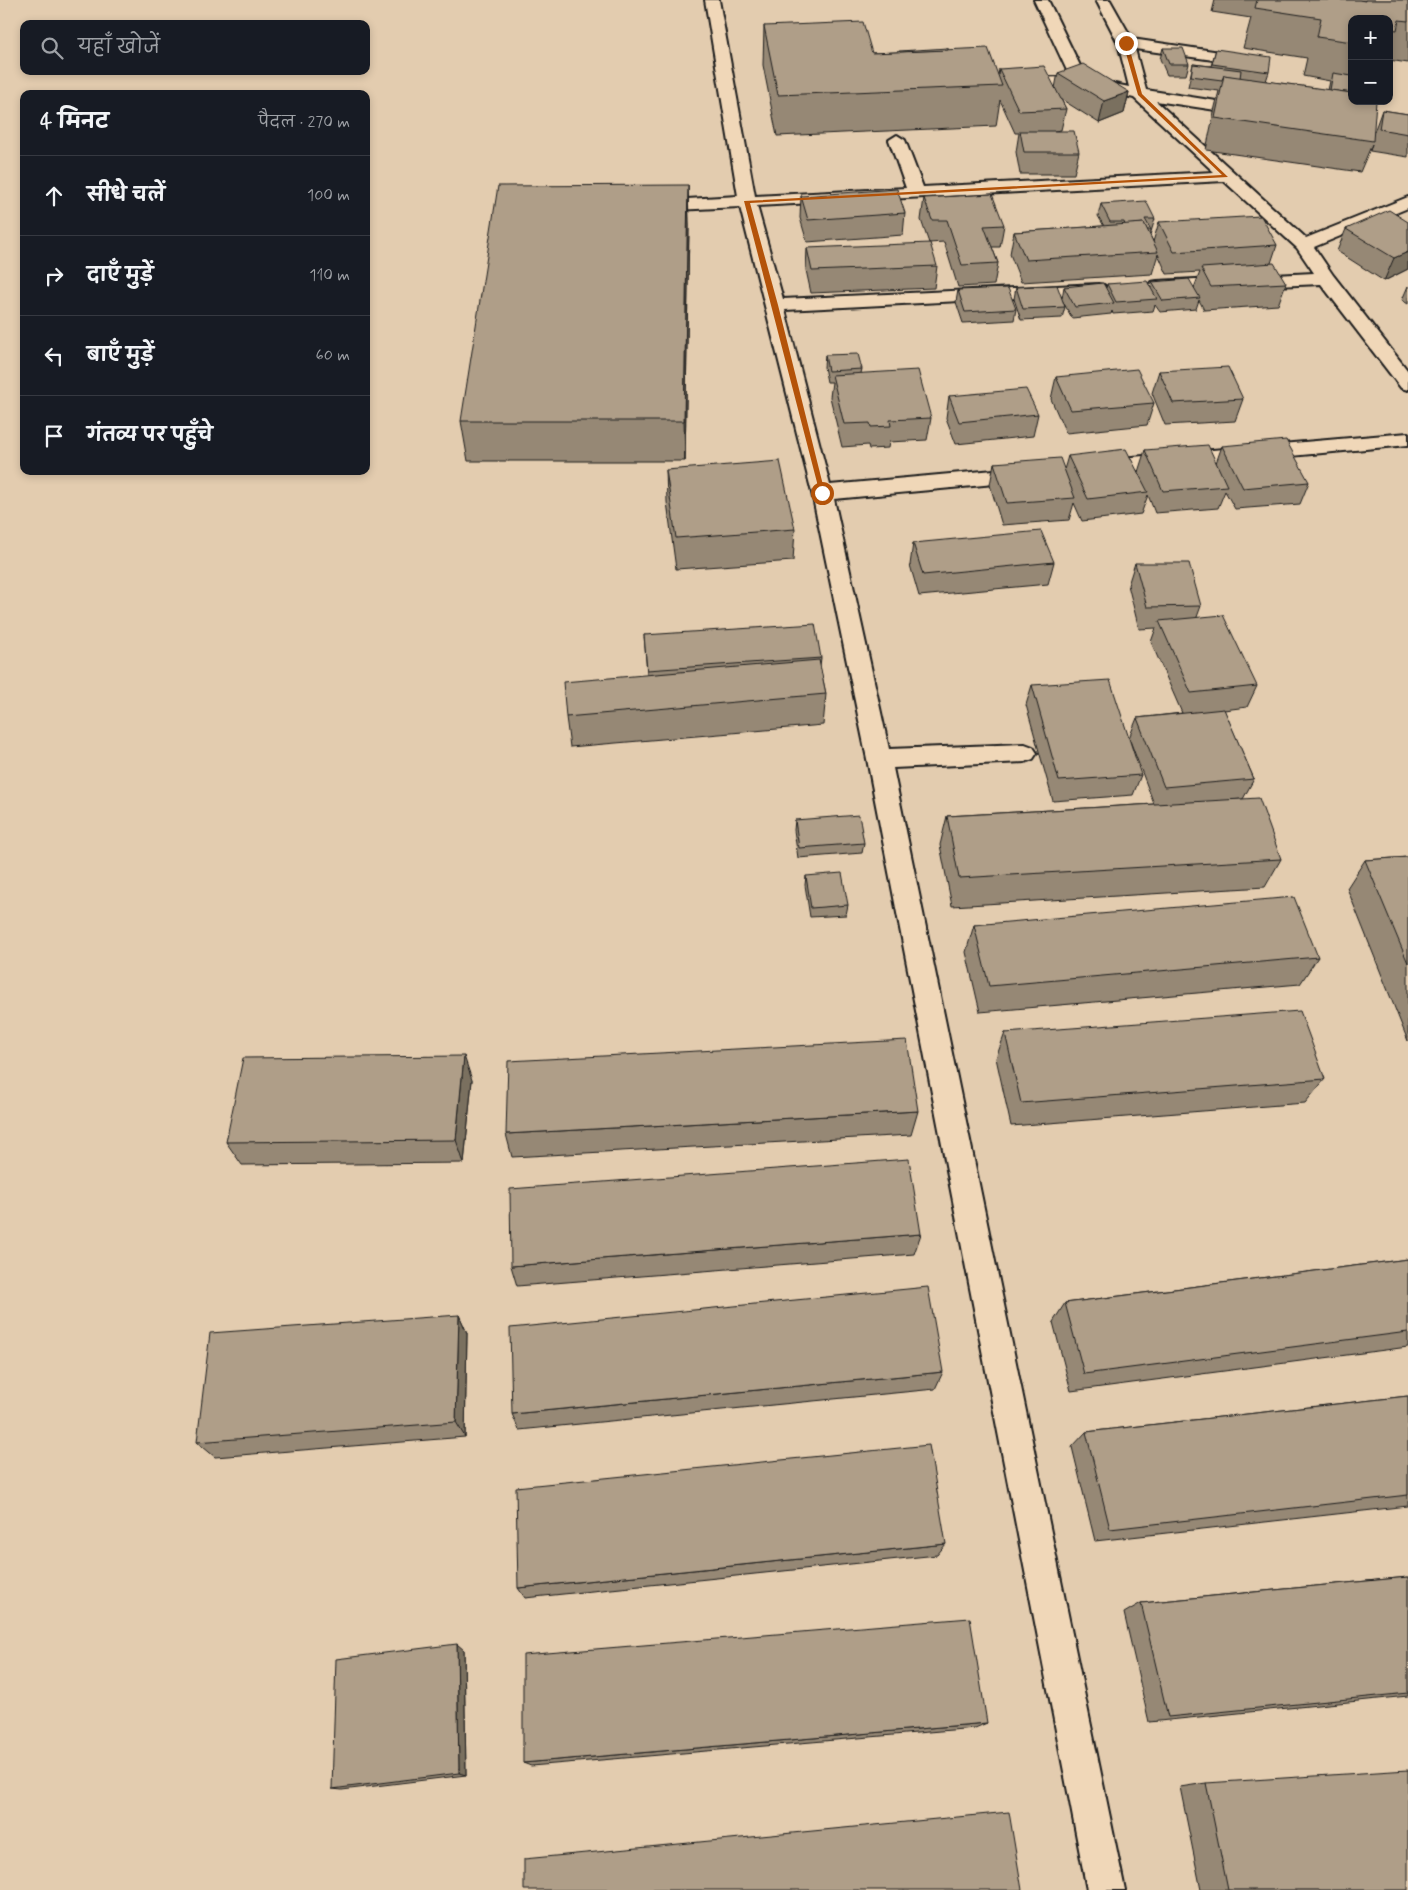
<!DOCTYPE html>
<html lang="hi">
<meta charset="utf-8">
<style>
body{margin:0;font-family:Mynerve,"Playpen Sans Deva",sans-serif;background:#20242c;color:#f1f3f6}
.controls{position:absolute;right:15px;top:15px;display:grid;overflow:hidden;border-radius:10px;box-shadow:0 2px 8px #0003}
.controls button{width:45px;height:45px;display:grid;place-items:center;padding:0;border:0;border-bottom:1px solid #363941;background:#171b24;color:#f1f3f6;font:25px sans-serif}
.stop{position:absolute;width:15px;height:15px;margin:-11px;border:4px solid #b45309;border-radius:50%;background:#fff}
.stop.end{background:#b45309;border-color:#fff;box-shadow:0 1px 5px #0008}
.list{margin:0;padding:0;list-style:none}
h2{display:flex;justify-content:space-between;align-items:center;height:65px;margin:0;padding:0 20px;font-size:21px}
h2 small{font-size:16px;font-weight:400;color:#9ea1a6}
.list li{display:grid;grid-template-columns:32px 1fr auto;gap:15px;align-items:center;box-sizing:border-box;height:80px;padding:0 20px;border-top:1px solid #363941}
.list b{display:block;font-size:19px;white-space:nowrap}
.list em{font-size:16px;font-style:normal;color:#9ea1a6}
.icon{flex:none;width:28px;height:28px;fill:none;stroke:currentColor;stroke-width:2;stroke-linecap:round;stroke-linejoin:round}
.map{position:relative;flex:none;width:1408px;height:1890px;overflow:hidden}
.search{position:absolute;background:#171b24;box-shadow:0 2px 8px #0003;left:20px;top:20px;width:350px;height:55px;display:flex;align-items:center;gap:12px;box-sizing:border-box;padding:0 18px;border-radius:10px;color:#9ea1a6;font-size:19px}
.panel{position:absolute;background:#171b24;box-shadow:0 2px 8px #0003;left:20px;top:90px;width:350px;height:385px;border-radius:10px}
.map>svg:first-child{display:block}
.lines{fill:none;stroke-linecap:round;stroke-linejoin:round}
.service-casing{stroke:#1c1c1c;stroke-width:4}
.service{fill:#f0d7b8;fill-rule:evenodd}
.wall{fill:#968875;stroke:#1c1c1c}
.shaded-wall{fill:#7a6f5f;stroke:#1c1c1c}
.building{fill:#af9e88;stroke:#1c1c1c}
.route{fill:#b45309}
</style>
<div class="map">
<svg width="1408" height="1890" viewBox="0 0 1408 1890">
<rect width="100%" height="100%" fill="#e3ccaf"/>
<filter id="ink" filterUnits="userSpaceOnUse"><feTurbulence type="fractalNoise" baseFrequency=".02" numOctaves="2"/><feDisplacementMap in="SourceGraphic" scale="10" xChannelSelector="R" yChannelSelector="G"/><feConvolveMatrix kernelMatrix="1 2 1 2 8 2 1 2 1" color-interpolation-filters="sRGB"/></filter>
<g filter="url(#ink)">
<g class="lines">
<g class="service-casing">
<g id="service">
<polygon points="705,0 719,0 755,196 906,188 889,140 897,135 905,140 923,187 1214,172 1134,98 1080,86 1016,88 1008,83 1016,78 1070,77 1034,0 1048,0 1086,78 1129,87 1118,43 1096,0 1110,0 1132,39 1254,57 1257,60 1254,63 1249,65 1135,49 1146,90 1255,107 1257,110 1249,115 1156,101 1306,238 1408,197 1408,208 1314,247 1333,275 1408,371 1408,390 1401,388 1321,284 1157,291 1151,290 1148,286 1151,282 1157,281 1314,273 1297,248 1224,181 757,206 783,299 1098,284 1104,285 1107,289 1104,293 1098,294 785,310 830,485 1026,467 1033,469 1036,474 1033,479 1026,481 834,499 889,749 1025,744 1033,747 1037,753 1033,759 1025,762 893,768 1125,1890 1087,1890 867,759 812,493 740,207 653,211 647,210 644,206 647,202 653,201 738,196"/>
<polygon points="1408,433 1408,445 1098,474 1091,472 1088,467 1091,462 1098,460"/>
</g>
</g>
<use href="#service" class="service"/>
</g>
<g class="wall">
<polygon points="1215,0 1408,0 1408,63 1389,60 1389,19 1352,19 1352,101 1374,132 1382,110 1408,114 1408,157 1370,151 1372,144 1360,172 1206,150 1215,107 1219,91 1188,87 1193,64 1211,66 1216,49 1269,72 1266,81 1328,90 1330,81 1303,76 1307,58 1243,48 1251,18 1212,12"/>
<polygon points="764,26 872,53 948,50 998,75 999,69 1055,88 1058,73 1129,92 1124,113 1099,123 1061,99 1066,109 1061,130 1054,131 1079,152 1074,174 1020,174 1016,152 1019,133 1015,133 1000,100 996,126 777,136 763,65"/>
<polygon points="1163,48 1189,64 1186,75 1167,75 1160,59"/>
<polygon points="688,185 689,226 685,461 468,461 461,421"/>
<polygon points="801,196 905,213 903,235 807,242 800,218"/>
<polygon points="924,198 1004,225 1000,247 992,247 998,263 994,285 958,287 944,242 929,243 921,220"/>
<polygon points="1101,204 1155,219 1150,235 1153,242 1159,222 1277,245 1271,263 1286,283 1278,305 1204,310 1199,300 1196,309 1160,312 1155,305 1153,311 1113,314 1112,311 1111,314 1072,318 1062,300 1065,307 1062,318 1021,320 1014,299 1016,287 1062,298 1064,287 1106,288 1107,284 1151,288 1152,282 1194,288 1200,272 1167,274 1158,254 1152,274 1021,282 1010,254 1014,232 1104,226 1098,216"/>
<polygon points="1408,222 1408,269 1384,281 1337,251 1346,229"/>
<polygon points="807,248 937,266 934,288 811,293 806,270"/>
<polygon points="1408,286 1408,304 1402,300"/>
<polygon points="958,290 1016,309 1014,320 963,323 956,302"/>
<polygon points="825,355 862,369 861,373 931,418 927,440 889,442 888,448 869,449 868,445 842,447 830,397 832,382 827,382 824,367"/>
<polygon points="1159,371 1243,399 1235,421 1165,425 1152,393"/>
<polygon points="1056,377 1154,403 1147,425 1066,433 1051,399"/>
<polygon points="949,396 1038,414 1033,436 956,444 946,418"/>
<polygon points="1222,446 1309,482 1300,504 1235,509 1225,491 1218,508 1155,513 1148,495 1141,514 1082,521 1074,503 1069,520 1002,525 990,485 994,463 1064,470 1068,456 1138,472 1145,450 1216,463"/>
<polygon points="666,470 795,529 793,561 676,569 667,502"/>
<polygon points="913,543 1054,562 1048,584 919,596 910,565"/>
<polygon points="1135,563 1201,606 1197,617 1257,686 1247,707 1224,710 1254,779 1243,799 1229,800 1281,859 1265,887 952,906 940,845 947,816 1154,804 1129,738 1137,718 1182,713 1151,642 1156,628 1139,629 1128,585"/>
<polygon points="644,635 821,658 820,666 826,694 823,725 570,747 566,717 647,675"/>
<polygon points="1032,685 1141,775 1133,795 1053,801 1026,705"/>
<polygon points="795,820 864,843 862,853 798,858 794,830"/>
<polygon points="1408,857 1408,1041 1347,888 1365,860"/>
<polygon points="806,876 848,905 846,915 810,917 805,885"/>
<polygon points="974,925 1318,957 1300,984 980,1012 966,952"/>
<polygon points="1005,1033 1325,1079 1305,1103 1011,1126 996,1058"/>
<polygon points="472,1080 464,1163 242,1165 226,1142"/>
<polygon points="918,1111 911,1135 512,1157 506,1134"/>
<polygon points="921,1234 914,1254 517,1286 511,1266"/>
<polygon points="1408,1259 1408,1347 1071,1391 1053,1322 1065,1303"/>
<polygon points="459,1315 467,1333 465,1437 215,1457 197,1442"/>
<polygon points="943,1372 935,1389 519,1430 512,1414"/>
<polygon points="1408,1396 1408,1506 1095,1541 1072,1447 1086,1432"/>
<polygon points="946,1544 937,1555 525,1598 518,1588"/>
<polygon points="1408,1577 1408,1696 1149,1722 1124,1613 1141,1603"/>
<polygon points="464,1650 466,1775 342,1790 332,1789"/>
<polygon points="987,1723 975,1728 531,1766 523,1763"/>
<polygon points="1206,1783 1408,1890 1201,1890 1180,1787"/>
</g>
<g class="shaded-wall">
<polygon points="1129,92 1124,113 1099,123 1104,101"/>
<polygon points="688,185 689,226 685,461 684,421"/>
<polygon points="1408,252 1408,269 1384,281 1394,258"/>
<polygon points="464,1056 472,1080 464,1163 456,1140"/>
<polygon points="459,1315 467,1333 465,1437 456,1422"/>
<polygon points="457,1644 464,1650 466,1775 459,1773"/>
</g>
<g class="building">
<polygon points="1257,0 1359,0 1365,1 1365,0 1408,0 1408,21 1399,20 1397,30 1389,29 1389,19 1352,19 1352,42 1317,37 1321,18 1255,8"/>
<polygon points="863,22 872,53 988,48 1002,86 778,95 764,26"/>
<polygon points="948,48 948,50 900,52 899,51"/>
<polygon points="1163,48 1183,48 1189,64 1169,64"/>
<polygon points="1216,49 1271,57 1269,72 1212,64"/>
<polygon points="1083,64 1129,92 1104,101 1058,73"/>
<polygon points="1193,64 1241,70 1240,78 1224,75 1222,80 1191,76"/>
<polygon points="1044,66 1066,109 1019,111 999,69"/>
<polygon points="1333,73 1352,76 1352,93 1330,90"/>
<polygon points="1224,75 1352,93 1352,101 1376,101 1373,141 1215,118"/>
<polygon points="1382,110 1408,114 1408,134 1379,129"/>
<polygon points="1020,131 1074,131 1079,152 1024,152"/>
<polygon points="688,185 684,421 461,421 498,186"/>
<polygon points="897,189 905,213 808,220 801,196"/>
<polygon points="992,194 1004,225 984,226 998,263 962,265 947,220 932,220 924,198"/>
<polygon points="1146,201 1155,219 1145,219 1151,230 1147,230 1144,223 1125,225 1124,222 1110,222 1101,204"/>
<polygon points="1389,210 1408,222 1408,252 1394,258 1346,229"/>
<polygon points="1261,216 1277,245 1174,252 1159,222"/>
<polygon points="1144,223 1158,252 1026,260 1014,232"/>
<polygon points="930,243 937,266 812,271 807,248"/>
<polygon points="1274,263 1286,283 1211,287 1201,268"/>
<polygon points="1189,279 1200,298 1163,301 1152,282"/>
<polygon points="1147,281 1157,299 1116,302 1107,284"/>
<polygon points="1103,283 1114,303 1075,307 1064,287"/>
<polygon points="1057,285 1065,307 1023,309 1016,287"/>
<polygon points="1008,288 1016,309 965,312 958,290"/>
<polygon points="858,354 862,369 828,371 825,355"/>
<polygon points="1228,367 1243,399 1173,403 1159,371"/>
<polygon points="1137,369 1154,403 1071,410 1056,377"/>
<polygon points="918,370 931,418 890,420 891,426 871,427 870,423 844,424 832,375"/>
<polygon points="1026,389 1038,414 959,422 949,396"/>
<polygon points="1286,440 1309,482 1243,488 1222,446"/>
<polygon points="1208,445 1227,486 1163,491 1145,450"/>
<polygon points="1126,449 1148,492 1088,499 1068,456"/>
<polygon points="1060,458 1075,498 1007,503 994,463"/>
<polygon points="780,461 795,529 676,538 666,470"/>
<polygon points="1041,531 1054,562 923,575 913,543"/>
<polygon points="1135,563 1189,563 1201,606 1147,607"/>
<polygon points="1223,615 1257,686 1191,693 1159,621"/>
<polygon points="815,624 821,658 647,670 644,635"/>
<polygon points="819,660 826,694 566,717 563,682"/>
<polygon points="1110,680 1141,775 1059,781 1032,685"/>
<polygon points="1224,709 1254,779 1164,787 1137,718"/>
<polygon points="1259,798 1281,859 959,878 947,816"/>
<polygon points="859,815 864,843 799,848 795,820"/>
<polygon points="1408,857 1408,963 1365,860"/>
<polygon points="842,873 848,905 811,908 806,876"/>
<polygon points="1294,897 1318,957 989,986 974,925"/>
<polygon points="1300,1011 1325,1079 1021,1103 1005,1033"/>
<polygon points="907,1040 918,1111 506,1134 508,1061"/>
<polygon points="464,1056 456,1140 226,1142 243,1058"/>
<polygon points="909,1159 921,1234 511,1266 510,1189"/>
<polygon points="1408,1259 1408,1332 1084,1374 1065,1303"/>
<polygon points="928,1287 943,1372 512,1414 510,1328"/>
<polygon points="459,1315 456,1422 197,1442 210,1333"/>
<polygon points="1408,1396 1408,1495 1110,1529 1086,1432"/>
<polygon points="929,1445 946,1544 518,1588 516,1487"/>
<polygon points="1408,1577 1408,1693 1168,1717 1141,1603"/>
<polygon points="970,1618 987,1723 523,1763 523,1655"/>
<polygon points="457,1644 459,1773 332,1789 336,1659"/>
<polygon points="1408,1770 1408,1890 1228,1890 1206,1783"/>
<polygon points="1009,1812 1022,1890 524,1890 524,1859"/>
</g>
</g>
<polygon class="route" points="1126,42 1128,43 1142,94 1228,177 750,203 778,305 825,493 820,494 744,201 1222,175 1138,95 1123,43"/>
</svg>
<div class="controls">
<button>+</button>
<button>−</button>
</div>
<div class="stop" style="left:822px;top:493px"></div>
<div class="stop end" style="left:1126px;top:43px"></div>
<div class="search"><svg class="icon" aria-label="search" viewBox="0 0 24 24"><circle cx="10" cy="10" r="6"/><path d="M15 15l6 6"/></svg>यहाँ खोजें</div>
<section class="panel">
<h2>4 मिनट<small>पैदल · 270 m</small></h2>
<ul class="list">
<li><svg class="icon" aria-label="ahead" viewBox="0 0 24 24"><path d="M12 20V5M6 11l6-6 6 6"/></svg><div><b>सीधे चलें</b></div><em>100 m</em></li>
<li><svg class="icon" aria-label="right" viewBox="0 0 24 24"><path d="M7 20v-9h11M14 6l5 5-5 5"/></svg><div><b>दाएँ मुड़ें</b></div><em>110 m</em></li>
<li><svg class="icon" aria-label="left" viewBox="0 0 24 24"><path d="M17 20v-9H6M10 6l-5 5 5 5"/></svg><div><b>बाएँ मुड़ें</b></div><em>60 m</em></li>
<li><svg class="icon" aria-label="arrive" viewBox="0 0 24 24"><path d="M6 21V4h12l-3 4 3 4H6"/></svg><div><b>गंतव्य पर पहुँचे</b></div></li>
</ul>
</section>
</div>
